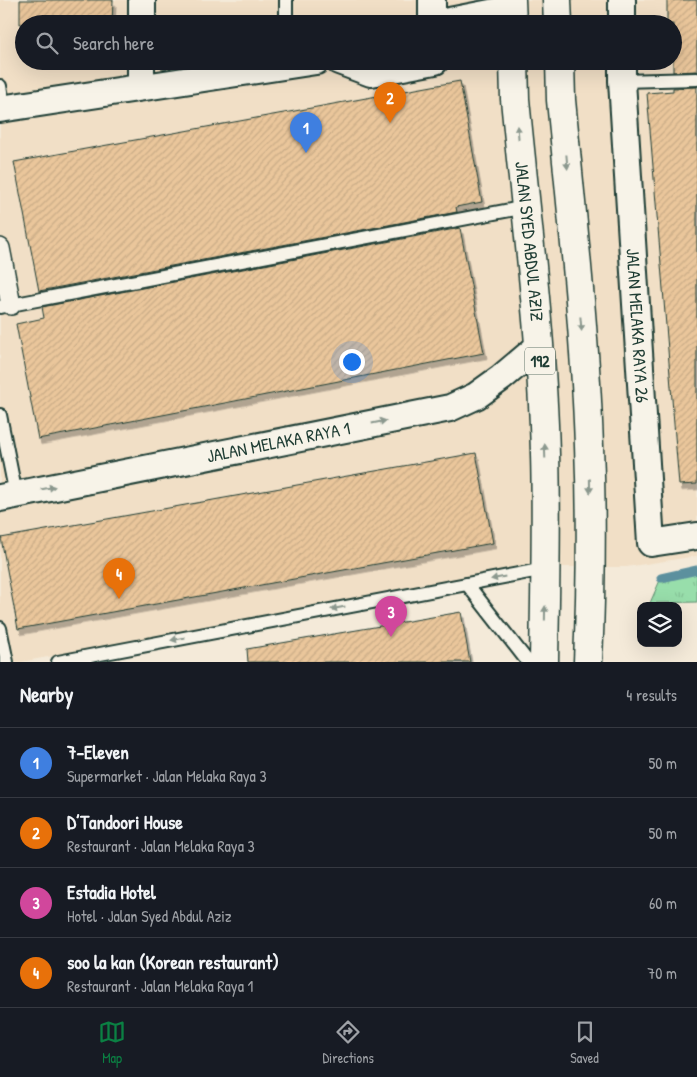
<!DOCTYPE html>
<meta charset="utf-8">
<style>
body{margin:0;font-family:"Patrick Hand",sans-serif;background:#20242c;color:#f1f3f6}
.controls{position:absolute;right:15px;bottom:15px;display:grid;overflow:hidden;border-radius:10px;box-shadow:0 5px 20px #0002}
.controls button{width:45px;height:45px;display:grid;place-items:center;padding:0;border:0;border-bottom:1px solid #363941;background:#171b24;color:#f1f3f6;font:25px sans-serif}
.you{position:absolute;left:351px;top:361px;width:18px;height:18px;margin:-12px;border:4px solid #fff;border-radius:50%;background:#1a73e8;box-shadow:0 0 0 8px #1a73e833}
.badge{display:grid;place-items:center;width:32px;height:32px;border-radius:50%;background:#0b8043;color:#fff;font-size:16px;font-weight:700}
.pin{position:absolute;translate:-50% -41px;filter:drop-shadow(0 1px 2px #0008)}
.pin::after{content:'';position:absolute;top:26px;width:18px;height:15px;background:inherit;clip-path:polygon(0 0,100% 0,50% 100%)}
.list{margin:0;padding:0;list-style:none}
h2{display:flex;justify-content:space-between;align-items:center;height:65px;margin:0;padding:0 20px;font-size:21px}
h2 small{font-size:16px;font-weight:400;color:#9ea1a6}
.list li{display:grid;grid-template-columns:32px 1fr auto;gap:15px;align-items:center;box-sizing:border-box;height:70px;padding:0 20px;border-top:1px solid #363941}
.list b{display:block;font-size:19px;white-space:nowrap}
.list p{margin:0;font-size:16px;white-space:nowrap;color:#9ea1a6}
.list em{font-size:16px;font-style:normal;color:#9ea1a6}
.icon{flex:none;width:28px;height:28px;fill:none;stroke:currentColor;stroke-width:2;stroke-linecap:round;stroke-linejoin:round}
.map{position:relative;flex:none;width:697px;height:662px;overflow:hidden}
.search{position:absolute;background:#171b24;box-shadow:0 5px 20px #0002;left:15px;right:15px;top:15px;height:55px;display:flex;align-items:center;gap:12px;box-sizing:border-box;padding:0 18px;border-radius:28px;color:#9ea1a6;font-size:19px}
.sheet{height:345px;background:#171b24}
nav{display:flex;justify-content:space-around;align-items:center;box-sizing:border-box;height:70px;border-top:1px solid #363941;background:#171b24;font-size:14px;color:#9ea1a6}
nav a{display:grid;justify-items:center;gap:2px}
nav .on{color:#0b8043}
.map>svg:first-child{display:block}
.built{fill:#f1dfc6;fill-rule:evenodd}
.grass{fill:url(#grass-tufts);stroke:#5c8e70}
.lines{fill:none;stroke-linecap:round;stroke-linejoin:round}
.stream{stroke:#5b909e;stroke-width:9}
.building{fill:url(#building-hatch);stroke:#1f3d34;filter:url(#shadow)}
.service-casing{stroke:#1f3d34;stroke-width:16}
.pedestrian-casing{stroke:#1f3d34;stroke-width:22}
.minor-casing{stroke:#1f3d34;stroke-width:30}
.primary-casing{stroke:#1f3d34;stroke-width:31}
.service{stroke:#f7f3e8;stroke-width:12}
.pedestrian{stroke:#f7f3e8;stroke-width:19}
.minor{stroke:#f7f3e8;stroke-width:26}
.primary{stroke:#f7f3e8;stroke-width:28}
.oneway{fill:#8b988e}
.labels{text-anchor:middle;stroke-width:4;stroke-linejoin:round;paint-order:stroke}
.shield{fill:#f7f3e8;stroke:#60746a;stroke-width:1}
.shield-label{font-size:16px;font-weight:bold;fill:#1f3d34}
.street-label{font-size:18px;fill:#1f3d34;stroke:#f7f3e8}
</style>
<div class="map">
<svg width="697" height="662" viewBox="0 0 697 662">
<defs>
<pattern id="grass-tufts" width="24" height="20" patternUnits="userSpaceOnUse" patternTransform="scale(1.25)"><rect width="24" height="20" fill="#98deab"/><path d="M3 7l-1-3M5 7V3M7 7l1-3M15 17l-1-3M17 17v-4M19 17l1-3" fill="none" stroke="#83bf94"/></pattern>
<pattern id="building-hatch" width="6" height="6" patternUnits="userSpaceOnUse" patternTransform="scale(1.25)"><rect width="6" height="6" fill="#eac69b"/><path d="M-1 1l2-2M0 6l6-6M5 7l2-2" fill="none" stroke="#c8ab86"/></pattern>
<filter id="shadow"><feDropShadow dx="3" dy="5.5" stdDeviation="0" flood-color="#0004"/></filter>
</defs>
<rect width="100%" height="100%" fill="#f4ead9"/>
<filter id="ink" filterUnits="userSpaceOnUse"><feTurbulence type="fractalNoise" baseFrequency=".02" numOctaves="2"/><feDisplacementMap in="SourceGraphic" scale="10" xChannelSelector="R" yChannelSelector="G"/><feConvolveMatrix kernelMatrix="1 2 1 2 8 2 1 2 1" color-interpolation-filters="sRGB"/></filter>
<g filter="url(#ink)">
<path class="built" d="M0 0H697V556L626 567H526L21 662H0ZM24 24H673V61H24Z"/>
<polygon class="grass" points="697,570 697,602 650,603 661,578"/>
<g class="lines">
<polyline class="stream" points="661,578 697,570"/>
</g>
<g class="building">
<polygon points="20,0 113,0 112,24 20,24"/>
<polygon points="667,0 697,0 697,71 673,72 673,24 667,24"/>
<polygon points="460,81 482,202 456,207 457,212 39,291 14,162"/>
<polygon points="697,87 697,484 679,485 647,93 673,91 673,88"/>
<polygon points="460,228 484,353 38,439 16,324 44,318 42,307"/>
<polygon points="476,453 493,543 18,629 1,538"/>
<polygon points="461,612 470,662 248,662 247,649"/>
</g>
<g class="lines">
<g class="service-casing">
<g id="service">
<polyline points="286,24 286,0"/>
<polyline points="622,81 697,79"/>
<polyline points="0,86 4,108"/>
<polyline points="0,307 526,207"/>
<polyline points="0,415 16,495"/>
<polyline points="467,584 528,662"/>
<polyline points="0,628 7,662"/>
<polyline points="58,662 545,569"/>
</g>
</g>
<g class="pedestrian-casing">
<polyline id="pedestrian" points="0,248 11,305"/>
</g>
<g class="minor-casing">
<g id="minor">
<polyline points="622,0 622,24"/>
<polyline points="142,24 142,0"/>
<polyline points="432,24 432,0"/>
<polyline points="434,24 511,9"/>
<polyline points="339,61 371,73 435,61"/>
<path id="s1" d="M622 61V81L651 543 697 536"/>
<polyline points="141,87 141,61"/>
<polyline points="0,109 316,61"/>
<path id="s2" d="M0 498 450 408 476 396 501 378 539 346"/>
</g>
</g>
<g class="primary-casing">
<g id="primary">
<polyline points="511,0 512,24"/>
<polyline points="557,0 558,24"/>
<path id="s3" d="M514 61 515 99C526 216 542 336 545 454 547 523 545 593 544 662"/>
<path d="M560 61 561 100C572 215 585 331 589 446 592 518 591 590 588 662"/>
</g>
</g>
<use href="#service" class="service"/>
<use href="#pedestrian" class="pedestrian"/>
<use href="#minor" class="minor"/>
<use href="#primary" class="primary"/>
</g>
<defs><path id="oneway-solid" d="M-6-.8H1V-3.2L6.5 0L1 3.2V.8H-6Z" transform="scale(1.25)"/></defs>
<g class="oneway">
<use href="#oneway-solid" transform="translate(518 132) rotate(-95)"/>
<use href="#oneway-solid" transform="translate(567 162) rotate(85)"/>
<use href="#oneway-solid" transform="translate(581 324) rotate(85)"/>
<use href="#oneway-solid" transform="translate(379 422) rotate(-11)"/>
<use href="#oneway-solid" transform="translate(545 451) rotate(-92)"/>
<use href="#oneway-solid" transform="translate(590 486) rotate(89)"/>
<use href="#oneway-solid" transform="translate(48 488) rotate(-11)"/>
<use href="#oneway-solid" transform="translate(498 578) rotate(169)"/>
<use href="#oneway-solid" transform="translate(338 608) rotate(169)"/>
<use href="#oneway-solid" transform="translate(545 613) rotate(-89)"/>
<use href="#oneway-solid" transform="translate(178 639) rotate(169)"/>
</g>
</g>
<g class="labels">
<rect class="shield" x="525" y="347.5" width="30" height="27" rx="4"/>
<g class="shield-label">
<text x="540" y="367">192</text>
</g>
<g class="street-label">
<text dy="6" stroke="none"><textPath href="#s3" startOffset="181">JALAN SYED ABDUL AZIZ</textPath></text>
<text dy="6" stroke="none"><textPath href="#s1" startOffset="265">JALAN MELAKA RAYA 26</textPath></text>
<text dy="6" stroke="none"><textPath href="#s2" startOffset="284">JALAN MELAKA RAYA 1</textPath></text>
</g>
</g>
</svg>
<div class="controls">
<button><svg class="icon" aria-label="layers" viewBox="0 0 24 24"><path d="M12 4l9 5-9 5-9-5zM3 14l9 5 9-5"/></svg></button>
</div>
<div class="you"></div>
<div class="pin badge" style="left:306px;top:153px;background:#3f7fe0">1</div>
<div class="pin badge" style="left:390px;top:123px;background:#e8710a">2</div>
<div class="pin badge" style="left:391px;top:637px;background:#d1479c">3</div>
<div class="pin badge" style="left:119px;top:599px;background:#e8710a">4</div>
<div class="search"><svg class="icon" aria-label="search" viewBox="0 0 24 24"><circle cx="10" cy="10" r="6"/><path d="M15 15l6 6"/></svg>Search here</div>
</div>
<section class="sheet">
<h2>Nearby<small>4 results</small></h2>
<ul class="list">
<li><span class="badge" style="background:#3f7fe0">1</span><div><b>7-Eleven</b><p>Supermarket · Jalan Melaka Raya 3</p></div><em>50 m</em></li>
<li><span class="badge" style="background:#e8710a">2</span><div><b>D’Tandoori House</b><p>Restaurant · Jalan Melaka Raya 3</p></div><em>50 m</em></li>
<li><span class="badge" style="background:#d1479c">3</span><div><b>Estadia Hotel</b><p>Hotel · Jalan Syed Abdul Aziz</p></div><em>60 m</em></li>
<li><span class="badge" style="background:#e8710a">4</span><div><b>soo la kan (Korean restaurant)</b><p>Restaurant · Jalan Melaka Raya 1</p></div><em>70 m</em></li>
</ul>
</section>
<nav>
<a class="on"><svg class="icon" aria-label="map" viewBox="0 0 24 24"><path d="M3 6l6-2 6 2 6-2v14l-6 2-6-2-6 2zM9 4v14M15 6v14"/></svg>Map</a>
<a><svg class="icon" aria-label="directions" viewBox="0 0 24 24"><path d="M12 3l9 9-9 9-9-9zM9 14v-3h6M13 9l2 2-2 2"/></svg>Directions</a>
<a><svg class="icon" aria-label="saved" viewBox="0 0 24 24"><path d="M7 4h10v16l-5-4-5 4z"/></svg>Saved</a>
</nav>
